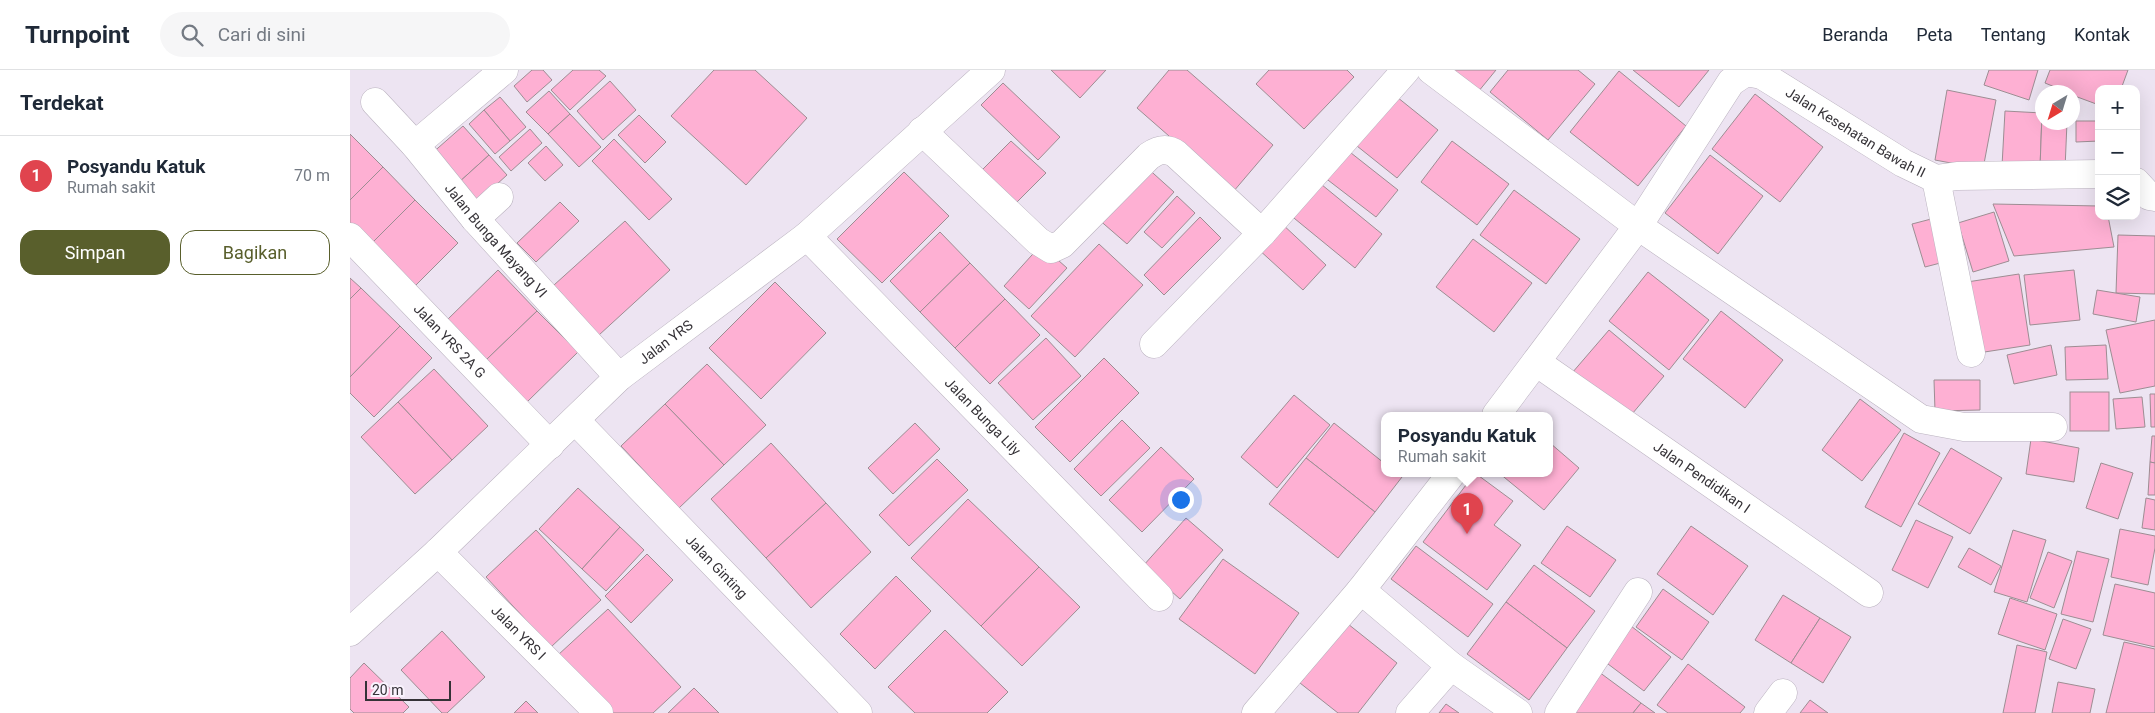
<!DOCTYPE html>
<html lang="id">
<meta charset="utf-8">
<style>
body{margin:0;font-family:Roboto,sans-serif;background:#f6f6f7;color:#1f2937}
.controls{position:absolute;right:15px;top:15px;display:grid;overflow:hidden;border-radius:10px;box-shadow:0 5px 20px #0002}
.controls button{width:45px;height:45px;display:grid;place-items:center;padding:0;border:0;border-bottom:1px solid #e0e1e3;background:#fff;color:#1f2937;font:25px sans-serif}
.compass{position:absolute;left:1685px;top:15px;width:45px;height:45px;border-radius:50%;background:#fff;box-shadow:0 5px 20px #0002;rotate:218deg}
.scale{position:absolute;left:15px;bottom:12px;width:86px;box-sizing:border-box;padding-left:5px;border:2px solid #353237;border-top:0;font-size:14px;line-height:18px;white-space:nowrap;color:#353237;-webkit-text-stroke:4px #f9f2fd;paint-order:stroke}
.you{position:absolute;left:830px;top:429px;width:18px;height:18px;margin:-12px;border:4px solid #fff;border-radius:50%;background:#1a73e8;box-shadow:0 0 0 8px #1a73e833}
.badge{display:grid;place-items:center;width:32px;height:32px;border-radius:50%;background:#595f2c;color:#fff;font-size:16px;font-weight:700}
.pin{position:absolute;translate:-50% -41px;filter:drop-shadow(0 1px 2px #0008)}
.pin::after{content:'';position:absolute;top:26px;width:18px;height:15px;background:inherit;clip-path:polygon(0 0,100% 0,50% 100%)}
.popup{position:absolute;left:1031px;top:342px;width:172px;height:65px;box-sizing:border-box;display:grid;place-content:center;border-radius:10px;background:#fff;filter:drop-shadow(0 1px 4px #0005);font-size:16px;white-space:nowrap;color:#747a83}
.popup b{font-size:19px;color:#1f2937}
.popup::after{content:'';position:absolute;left:50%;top:100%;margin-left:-10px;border:10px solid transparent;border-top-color:#fff}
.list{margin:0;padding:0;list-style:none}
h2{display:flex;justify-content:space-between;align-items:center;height:65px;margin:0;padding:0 20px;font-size:21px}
h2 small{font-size:16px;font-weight:400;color:#747a83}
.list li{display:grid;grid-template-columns:32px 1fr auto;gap:15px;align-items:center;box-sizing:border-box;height:80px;padding:0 20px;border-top:1px solid #e0e1e3}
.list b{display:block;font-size:19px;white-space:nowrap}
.list p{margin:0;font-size:16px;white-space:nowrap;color:#747a83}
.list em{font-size:16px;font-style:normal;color:#747a83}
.actions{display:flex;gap:10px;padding:15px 20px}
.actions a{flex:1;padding:11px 0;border:1px solid #595f2c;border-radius:15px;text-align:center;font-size:18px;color:#595f2c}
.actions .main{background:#595f2c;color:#fff}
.icon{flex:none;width:28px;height:28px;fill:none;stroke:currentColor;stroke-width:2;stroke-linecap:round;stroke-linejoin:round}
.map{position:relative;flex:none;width:1805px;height:643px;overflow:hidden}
header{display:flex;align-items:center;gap:30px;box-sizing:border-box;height:70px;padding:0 25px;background:#fff;border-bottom:1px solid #e0e1e3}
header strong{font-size:24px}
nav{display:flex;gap:28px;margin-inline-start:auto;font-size:18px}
.search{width:350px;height:45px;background:#f6f6f7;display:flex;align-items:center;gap:12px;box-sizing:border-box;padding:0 18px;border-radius:28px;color:#747a83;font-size:19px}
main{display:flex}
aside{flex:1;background:#fff}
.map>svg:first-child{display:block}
.building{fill:#feb0d3;stroke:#9d8d93}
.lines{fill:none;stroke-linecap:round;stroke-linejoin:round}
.minor-casing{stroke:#bab2bf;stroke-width:29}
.minor{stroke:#fff;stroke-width:28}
.labels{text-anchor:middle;stroke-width:4.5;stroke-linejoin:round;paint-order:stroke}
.street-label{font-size:14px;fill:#353237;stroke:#f9f2fd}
</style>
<header>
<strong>Turnpoint</strong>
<div class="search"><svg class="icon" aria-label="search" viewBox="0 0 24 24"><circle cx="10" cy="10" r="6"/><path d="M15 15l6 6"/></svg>Cari di sini</div>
<nav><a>Beranda</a><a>Peta</a><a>Tentang</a><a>Kontak</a></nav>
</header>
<main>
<aside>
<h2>Terdekat<small></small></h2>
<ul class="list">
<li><span class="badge" style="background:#e0444e">1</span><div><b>Posyandu Katuk</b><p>Rumah sakit</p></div><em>70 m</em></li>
</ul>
<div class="actions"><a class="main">Simpan</a><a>Bagikan</a></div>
</aside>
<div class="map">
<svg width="1805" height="643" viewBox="0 0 1805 643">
<rect width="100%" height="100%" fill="#ede4f2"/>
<g class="building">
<polygon points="182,0 193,0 202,10 177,32 164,16"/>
<polygon points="223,0 249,0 256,6 220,40 201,20"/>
<polygon points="364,0 405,0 457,48 396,115 321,46"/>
<polygon points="701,0 756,0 730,28"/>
<polygon points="819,0 837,0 923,75 883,122 787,38"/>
<polygon points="919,0 997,0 1004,7 954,59 906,14"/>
<polygon points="1101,0 1146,0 1128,22"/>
<polygon points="1158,0 1228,0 1245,14 1198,70 1140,22"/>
<polygon points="1283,0 1359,0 1329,37"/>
<polygon points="1639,0 1688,0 1679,30 1634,15"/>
<polygon points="1700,0 1778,0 1771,19 1749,19 1749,35 1722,25 1722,22 1717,22 1695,13"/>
<polygon points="1269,1 1336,56 1288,116 1220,62"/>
<polygon points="260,11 286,40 253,70 227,41"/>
<polygon points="653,13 710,67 688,90 631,35"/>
<polygon points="1597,20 1646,30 1633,99 1585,90"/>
<polygon points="199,21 220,44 198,64 176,42"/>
<polygon points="1042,23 1088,60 1047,108 1002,72"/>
<polygon points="1405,24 1473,77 1430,132 1362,79"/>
<polygon points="150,27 176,57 160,71 134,40"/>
<polygon points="134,40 160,71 145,84 119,54"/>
<polygon points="1655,41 1692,43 1690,98 1652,96"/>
<polygon points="220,44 251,77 229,97 198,64"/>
<polygon points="1692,44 1692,52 1717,52 1715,99 1690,98"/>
<polygon points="289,45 316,72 295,93 268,65"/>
<polygon points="1726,51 1749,51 1749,71 1726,72"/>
<polygon points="113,56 139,85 107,114 80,85"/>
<polygon points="180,59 192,73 161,101 149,87"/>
<polygon points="0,64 33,97 0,130"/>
<polygon points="264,69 322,129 299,150 242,91"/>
<polygon points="661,71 696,103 663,136 629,103"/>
<polygon points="1102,71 1159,114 1127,155 1071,112"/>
<polygon points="196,76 213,95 195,111 178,93"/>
<polygon points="996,79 1048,120 1026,147 974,107"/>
<polygon points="139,85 157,105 125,134 107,114"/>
<polygon points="1360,85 1413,126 1368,184 1315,143"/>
<polygon points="794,95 824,122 777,174 747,148"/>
<polygon points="33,97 65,130 18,177 0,159 0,130"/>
<polygon points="554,102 599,146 532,213 487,169"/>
<polygon points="966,110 1032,164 1005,198 939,144"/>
<polygon points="1164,120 1230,169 1196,214 1130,165"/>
<polygon points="827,126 845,143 812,178 794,162"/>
<polygon points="65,130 108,173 61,220 18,177"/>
<polygon points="210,132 229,151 186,192 167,173"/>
<polygon points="1643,134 1749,136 1749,146 1758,146 1764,177 1664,186"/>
<polygon points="1644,142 1659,191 1623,202 1608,153"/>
<polygon points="850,147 871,168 814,225 794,205"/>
<polygon points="1585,148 1598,191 1575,197 1562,154"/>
<polygon points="275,151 320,200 249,265 204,215"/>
<polygon points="930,152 976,195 953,220 907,178"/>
<polygon points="590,162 620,193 570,242 540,211"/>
<polygon points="1768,165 1805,166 1805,224 1766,223"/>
<polygon points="1123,169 1182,213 1144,262 1086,217"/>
<polygon points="749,174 793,215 725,287 681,246"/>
<polygon points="691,175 717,198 679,239 654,216"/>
<polygon points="620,193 655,229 605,278 570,242"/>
<polygon points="148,200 187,241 136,290 97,250"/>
<polygon points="1724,200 1730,250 1680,255 1674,205"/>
<polygon points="1298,202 1359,250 1319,300 1259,251"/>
<polygon points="1669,204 1680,275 1628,283 1617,212"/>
<polygon points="0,208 11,218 0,229"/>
<polygon points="425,212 476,263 411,329 359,278"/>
<polygon points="11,218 50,256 0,307 0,229"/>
<polygon points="1747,220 1790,227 1786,252 1743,244"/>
<polygon points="655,229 690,265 640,314 605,278"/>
<polygon points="187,241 228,282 177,332 136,290"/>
<polygon points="1371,241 1433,290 1395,338 1333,289"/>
<polygon points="1805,250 1805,316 1770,323 1756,260"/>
<polygon points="50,256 82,288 24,347 0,323 0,307"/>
<polygon points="1259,260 1314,306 1277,350 1222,303"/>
<polygon points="696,268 731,306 683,350 648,313"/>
<polygon points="1701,275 1707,305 1664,314 1657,285"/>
<polygon points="1756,275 1758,309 1716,310 1715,277"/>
<polygon points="754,288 789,323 720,392 685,357"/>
<polygon points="357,294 416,355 374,395 315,334"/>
<polygon points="84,299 138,356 102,390 48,332"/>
<polygon points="1584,310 1630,310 1630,340 1585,341"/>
<rect x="1720" y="322" width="39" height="39"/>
<polygon points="1800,324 1805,324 1805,357 1801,357"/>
<polygon points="944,325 980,355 927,418 891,387"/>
<polygon points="1792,327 1795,357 1766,359 1763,329"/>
<polygon points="1510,329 1551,360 1512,411 1472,380"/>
<polygon points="48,332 102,390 65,424 11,367"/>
<polygon points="315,334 374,395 329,438 271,376"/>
<polygon points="772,350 800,378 751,426 724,399"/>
<polygon points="565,353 590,379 543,424 518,398"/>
<polygon points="984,353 1034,393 1034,403 1047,403 1052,407 1025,442 956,388"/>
<polygon points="1554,363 1590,383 1551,457 1515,437"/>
<polygon points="1802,366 1805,366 1805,393 1800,392"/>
<polygon points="1681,369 1729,378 1724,412 1676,404"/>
<polygon points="421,373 476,433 416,488 361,429"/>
<polygon points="1200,373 1229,398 1194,440 1149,403 1200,403"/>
<polygon points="811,377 844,409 792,462 759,430"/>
<polygon points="1601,378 1652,408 1620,464 1568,434"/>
<polygon points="956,388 1025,442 988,488 919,434"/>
<polygon points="587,389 618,420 559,476 529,445"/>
<polygon points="1800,392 1805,393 1805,425 1798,425"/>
<polygon points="1751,393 1783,403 1768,449 1736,438"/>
<polygon points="1125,403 1163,431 1144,455 1171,475 1137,520 1073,472"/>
<polygon points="228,418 270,457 232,499 189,459"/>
<polygon points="1796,428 1805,430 1805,460 1792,458"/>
<polygon points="618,429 689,497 631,556 561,488"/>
<polygon points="476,433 521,482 461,538 416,488"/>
<polygon points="836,448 873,480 830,529 793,496"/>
<polygon points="1566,450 1603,467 1578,518 1542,500"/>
<polygon points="1217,456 1266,490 1240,527 1191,493"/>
<polygon points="1341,456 1398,496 1363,545 1307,504"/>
<polygon points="270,457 294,480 256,521 232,499"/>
<polygon points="1770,459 1805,466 1805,478 1798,515 1761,507"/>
<polygon points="186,460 251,530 201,577 136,507"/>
<polygon points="1663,460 1696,470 1677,532 1644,522"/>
<polygon points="1066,476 1143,534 1118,567 1041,509"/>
<polygon points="1619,478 1651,496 1641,515 1608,497"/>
<polygon points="1727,481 1759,489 1743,552 1711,544"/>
<polygon points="1698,482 1722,491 1704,538 1680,528"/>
<polygon points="297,484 323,510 281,553 255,526"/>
<polygon points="873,489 949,543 905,604 829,549"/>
<polygon points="1184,495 1245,541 1217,578 1156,532"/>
<polygon points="689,497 730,537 672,596 631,556"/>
<polygon points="546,506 581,541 525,599 490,564"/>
<polygon points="1765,514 1805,523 1805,577 1753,565"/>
<polygon points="1313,519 1359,552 1332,590 1286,557"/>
<polygon points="1433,525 1470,548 1441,593 1405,570"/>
<polygon points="1660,528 1707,544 1695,580 1648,564"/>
<polygon points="1156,532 1217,578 1179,630 1117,584"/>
<polygon points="258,539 331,617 303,643 262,643 208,585"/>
<polygon points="1470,548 1501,567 1473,613 1441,593"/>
<polygon points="1713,549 1741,559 1726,599 1699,589"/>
<polygon points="998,554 1047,593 1008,643 988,643 950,613"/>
<polygon points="1281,556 1321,587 1294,621 1254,591"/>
<polygon points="595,560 658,622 637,643 565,643 538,617"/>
<polygon points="92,561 135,607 97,643 92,643 51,600"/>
<polygon points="1774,572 1805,579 1805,643 1756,643"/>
<polygon points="1667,575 1697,582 1685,643 1653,643"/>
<polygon points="14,593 59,637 53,643 4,643 0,639 0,608"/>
<polygon points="1338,594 1395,637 1390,643 1318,643 1307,635"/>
<polygon points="1249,602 1291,633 1283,643 1219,643"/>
<polygon points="1708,612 1745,619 1740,643 1702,643"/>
<polygon points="344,618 369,643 318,643"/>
<polygon points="1460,630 1478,643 1450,643"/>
<polygon points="176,631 188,643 164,643"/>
<polygon points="1291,633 1305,643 1283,643"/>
<polygon points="1096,634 1109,643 1089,643"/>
</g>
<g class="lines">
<g class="minor-casing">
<g id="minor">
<polyline points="1081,0 1288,156 1146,345"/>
<path id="s1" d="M25 32 65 75 125 149 269 307"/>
<path d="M572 61 688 171 701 179 712 174 799 86C808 80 816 77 826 84L912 163 1056 0"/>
<polyline points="65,75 154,0"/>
<polyline points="1586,109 1621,283"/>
<polyline points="1786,112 1799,126 1805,127"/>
<polyline points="125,149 149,127"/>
<path id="s2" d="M457 166 809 527"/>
<path id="s3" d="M0 167 200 375"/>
<polyline points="804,274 912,163"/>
<path id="s4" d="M1186 292 1519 523"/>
<path id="s5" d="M225 350 508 643"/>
<path id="s6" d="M1703 357H1614L1571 349 1288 156 1381 12 1396 2 1412 5 1553 93 1586 109 1607 106 1749 104"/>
<path id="s7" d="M88 482 249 643"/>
<polyline points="1011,520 1101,596 1060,643"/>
<path id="s8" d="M0 562 88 482 269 307 457 166 641 0"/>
<polyline points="1101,596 1168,643"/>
<polyline points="906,643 1011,520 1102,403"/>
<polyline points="1209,643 1288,522"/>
<polyline points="1418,643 1433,623"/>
</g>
</g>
<use href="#minor" class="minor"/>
</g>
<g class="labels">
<g class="street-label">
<text dy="5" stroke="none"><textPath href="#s6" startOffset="791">Jalan Kesehatan Bawah II</textPath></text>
<text dy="5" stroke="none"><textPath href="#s1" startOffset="184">Jalan Bunga Mayang VI</textPath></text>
<text dy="5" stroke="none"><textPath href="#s3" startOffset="144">Jalan YRS 2A G</textPath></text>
<text dy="5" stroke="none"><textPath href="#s8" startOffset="429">Jalan YRS</textPath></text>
<text dy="5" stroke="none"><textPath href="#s2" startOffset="252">Jalan Bunga Lily</textPath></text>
<text dy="5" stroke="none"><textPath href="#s4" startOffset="202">Jalan Pendidikan I</textPath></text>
<text dy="5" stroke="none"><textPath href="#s5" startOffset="204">Jalan Ginting</textPath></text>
<text dy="5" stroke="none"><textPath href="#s7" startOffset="114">Jalan YRS I</textPath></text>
</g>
</g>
</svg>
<div class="controls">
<button>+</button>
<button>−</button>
<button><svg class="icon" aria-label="layers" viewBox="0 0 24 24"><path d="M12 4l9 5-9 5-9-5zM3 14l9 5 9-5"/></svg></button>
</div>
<svg class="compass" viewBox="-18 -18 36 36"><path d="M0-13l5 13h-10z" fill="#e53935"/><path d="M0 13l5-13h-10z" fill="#747a83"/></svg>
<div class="scale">20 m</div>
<div class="you"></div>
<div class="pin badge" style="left:1117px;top:464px;background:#e0444e">1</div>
<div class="popup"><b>Posyandu Katuk</b>Rumah sakit</div>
</div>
</main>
